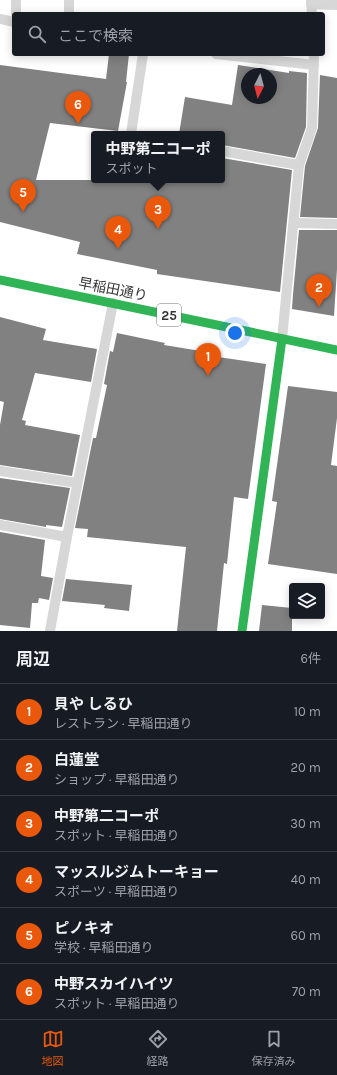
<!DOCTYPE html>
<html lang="ja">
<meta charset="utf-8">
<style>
body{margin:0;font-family:Karla,"Noto Sans JP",sans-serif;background:#20242c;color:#f1f3f6}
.controls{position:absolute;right:12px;bottom:12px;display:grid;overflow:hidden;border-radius:4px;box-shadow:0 2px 10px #0003}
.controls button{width:36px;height:36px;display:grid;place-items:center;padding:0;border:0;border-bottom:1px solid #363941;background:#171b24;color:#f1f3f6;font:20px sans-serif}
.compass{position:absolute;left:241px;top:68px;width:36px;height:36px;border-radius:50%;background:#171b24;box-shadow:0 2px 10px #0003;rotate:186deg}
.you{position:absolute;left:235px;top:333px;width:14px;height:14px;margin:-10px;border:3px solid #fff;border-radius:50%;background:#1a73e8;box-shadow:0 0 0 6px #1a73e833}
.badge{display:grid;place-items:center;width:26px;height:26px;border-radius:50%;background:#ea580c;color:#fff;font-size:13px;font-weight:700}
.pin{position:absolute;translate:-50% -33px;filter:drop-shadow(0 1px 2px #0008)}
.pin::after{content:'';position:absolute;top:21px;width:14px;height:12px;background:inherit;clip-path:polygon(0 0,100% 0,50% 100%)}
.popup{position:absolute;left:91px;top:131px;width:134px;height:52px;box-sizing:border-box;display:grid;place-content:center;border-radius:4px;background:#171b24;filter:drop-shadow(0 1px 3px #0005);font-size:13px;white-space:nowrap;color:#9ea1a6}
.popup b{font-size:15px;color:#f1f3f6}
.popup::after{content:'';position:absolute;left:50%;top:100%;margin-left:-8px;border:8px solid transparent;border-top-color:#171b24}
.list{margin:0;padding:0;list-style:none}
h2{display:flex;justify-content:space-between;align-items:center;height:52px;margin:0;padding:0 16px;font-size:17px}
h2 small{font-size:13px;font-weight:400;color:#9ea1a6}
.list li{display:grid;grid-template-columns:26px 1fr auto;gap:12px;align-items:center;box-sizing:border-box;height:56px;padding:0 16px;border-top:1px solid #363941}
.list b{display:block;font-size:15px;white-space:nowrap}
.list p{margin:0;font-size:13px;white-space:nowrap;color:#9ea1a6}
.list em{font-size:13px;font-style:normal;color:#9ea1a6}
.icon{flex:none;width:22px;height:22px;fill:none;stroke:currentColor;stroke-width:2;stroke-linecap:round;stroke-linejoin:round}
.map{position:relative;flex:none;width:337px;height:631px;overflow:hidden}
.search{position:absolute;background:#171b24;box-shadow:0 2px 10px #0003;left:12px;right:12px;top:12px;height:44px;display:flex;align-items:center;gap:10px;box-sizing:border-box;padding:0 14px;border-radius:4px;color:#9ea1a6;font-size:15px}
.sheet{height:388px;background:#171b24}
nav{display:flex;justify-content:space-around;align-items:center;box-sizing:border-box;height:56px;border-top:1px solid #363941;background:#171b24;font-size:11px;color:#9ea1a6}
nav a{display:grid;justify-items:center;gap:2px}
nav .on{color:#ea580c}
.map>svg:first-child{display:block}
.building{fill:#818181;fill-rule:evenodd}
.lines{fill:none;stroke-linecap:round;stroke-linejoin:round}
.lane{stroke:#d7d7d7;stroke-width:10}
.fast{stroke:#30b455;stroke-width:9}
.labels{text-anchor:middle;stroke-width:4;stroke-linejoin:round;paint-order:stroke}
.shield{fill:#fff;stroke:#707070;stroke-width:1}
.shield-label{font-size:13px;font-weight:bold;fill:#333}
.street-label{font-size:14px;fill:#333;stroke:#fff}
</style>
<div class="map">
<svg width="337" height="631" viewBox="0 0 337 631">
<rect width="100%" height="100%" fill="#fff"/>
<g class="building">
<polygon points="109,54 129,54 126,82 127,82 118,131 50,123 36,180 222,180 222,158 292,170 280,292 157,274 157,270 77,254 80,242 0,222 0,65 106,79"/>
<path d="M238 65 289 73V71L307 73 306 127 295 158 222 145V134H179L185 97 232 105ZM247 74H271V98H247Z"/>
<polygon points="320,75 337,78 337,218 300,217 305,166 318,128"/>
<polygon points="299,230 337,230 337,269 334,316 292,309 293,294"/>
<polygon points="0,317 46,329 43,340 97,349 91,382 35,373 22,420 26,421 25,425 80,435 72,476 0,465 0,425 4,402 0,401"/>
<polygon points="117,333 165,343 164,345 219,354 218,357 266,364 248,499 234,497 227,564 224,563 217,631 177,631 186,547 87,537 88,529 75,528 93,438 96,438 107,385 104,384 110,351 113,352"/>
<polygon points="288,386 337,392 337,418 331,465 337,466 337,574 268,564 277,502 272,501"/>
<polygon points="0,478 70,488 62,527 46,525 46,527 0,519"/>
<polygon points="0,532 45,540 41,576 53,578 49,600 39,598 38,603 32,603 30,628 0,625"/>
<polygon points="66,579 132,585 129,611 104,608 105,605 62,601"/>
<polygon points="262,605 292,608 292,631 259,631"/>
</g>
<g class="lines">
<g class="lane">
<polyline points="16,0 16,14"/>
<polyline points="69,0 69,14"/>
<polyline points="311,0 312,14"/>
<polyline points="311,4 337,5"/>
<polyline points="0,19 14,22"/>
<polyline points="216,54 314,65"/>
<polyline points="131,134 143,54"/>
<polyline points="222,151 299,165"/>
<polyline points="294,223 337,224"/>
<polyline points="282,339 299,165 312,128 314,54"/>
<polyline points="0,471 77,483"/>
<polyline points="0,525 67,537"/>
<polyline points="50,631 67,537 113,303"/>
</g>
<g class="fast">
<polyline points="0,280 337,350"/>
<polyline points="242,631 282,339"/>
</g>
</g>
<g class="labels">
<rect class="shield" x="157" y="304" width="24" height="22" rx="3"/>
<g class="shield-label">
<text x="169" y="320">25</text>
</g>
<g class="street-label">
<text transform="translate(113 289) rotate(11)" y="5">早稲田通り</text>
</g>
</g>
</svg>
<div class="controls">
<button><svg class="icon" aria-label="layers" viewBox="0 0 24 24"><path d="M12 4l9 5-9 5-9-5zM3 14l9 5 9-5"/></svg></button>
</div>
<svg class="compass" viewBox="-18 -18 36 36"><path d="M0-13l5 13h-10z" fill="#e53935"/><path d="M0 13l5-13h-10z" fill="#9ea1a6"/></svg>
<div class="you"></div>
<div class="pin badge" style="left:208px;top:376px">1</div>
<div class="pin badge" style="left:319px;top:307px">2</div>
<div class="pin badge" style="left:158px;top:229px">3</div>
<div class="popup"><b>中野第二コーポ</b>スポット</div>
<div class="pin badge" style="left:118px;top:249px">4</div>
<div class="pin badge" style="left:23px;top:212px">5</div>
<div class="pin badge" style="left:78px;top:124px">6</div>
<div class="search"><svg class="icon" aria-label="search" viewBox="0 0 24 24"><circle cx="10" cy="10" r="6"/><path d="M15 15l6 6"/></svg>ここで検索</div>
</div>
<section class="sheet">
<h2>周辺<small>6件</small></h2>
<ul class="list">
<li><span class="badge">1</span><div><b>貝や しるひ</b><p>レストラン · 早稲田通り</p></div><em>10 m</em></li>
<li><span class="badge">2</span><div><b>白蓮堂</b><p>ショップ · 早稲田通り</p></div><em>20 m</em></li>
<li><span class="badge">3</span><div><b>中野第二コーポ</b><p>スポット · 早稲田通り</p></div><em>30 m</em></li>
<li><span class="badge">4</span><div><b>マッスルジムトーキョー</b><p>スポーツ · 早稲田通り</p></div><em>40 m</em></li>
<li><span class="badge">5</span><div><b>ピノキオ</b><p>学校 · 早稲田通り</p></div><em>60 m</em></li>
<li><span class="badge">6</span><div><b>中野スカイハイツ</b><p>スポット · 早稲田通り</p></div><em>70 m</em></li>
</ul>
</section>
<nav>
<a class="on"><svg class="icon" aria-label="map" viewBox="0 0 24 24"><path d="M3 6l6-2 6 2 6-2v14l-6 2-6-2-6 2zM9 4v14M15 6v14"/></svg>地図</a>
<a><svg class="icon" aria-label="directions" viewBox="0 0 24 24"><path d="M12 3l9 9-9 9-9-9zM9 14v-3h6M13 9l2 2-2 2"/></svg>経路</a>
<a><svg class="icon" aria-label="saved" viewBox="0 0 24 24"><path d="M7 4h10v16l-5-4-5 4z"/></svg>保存済み</a>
</nav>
